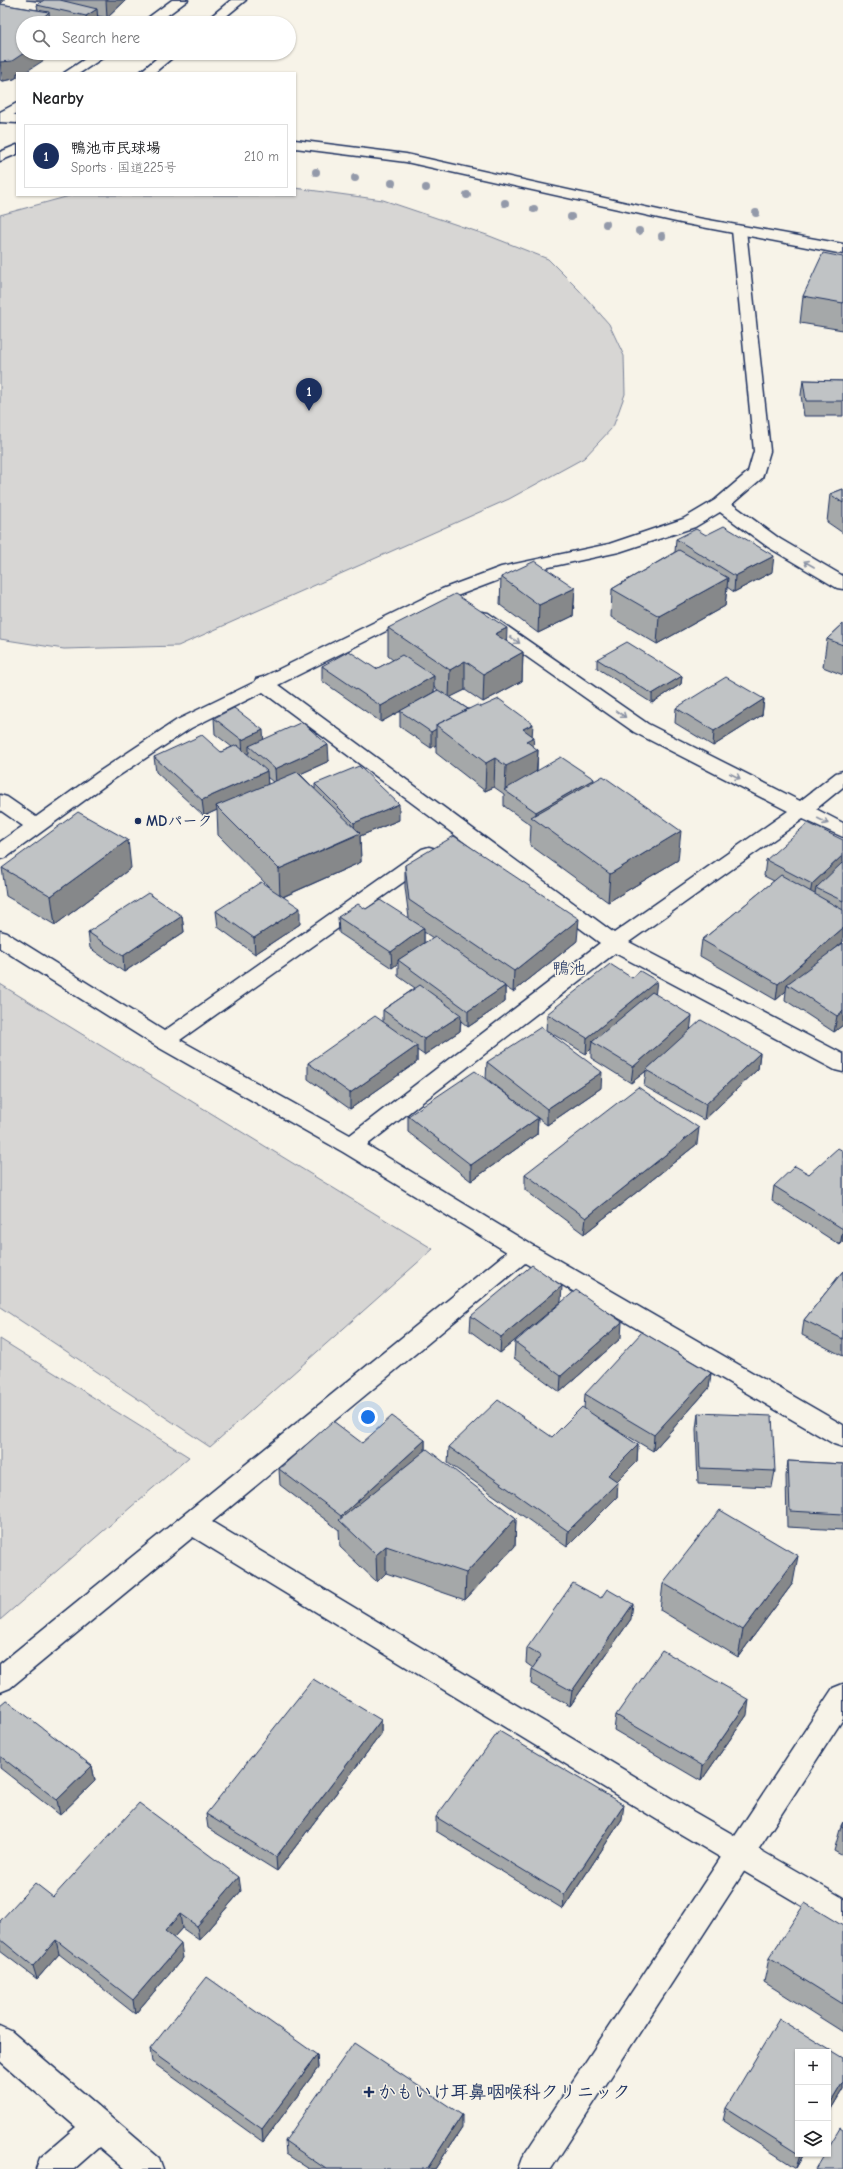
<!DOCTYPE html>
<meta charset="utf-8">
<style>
body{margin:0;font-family:"Comic Neue","Klee One",sans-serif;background:#f6f6f6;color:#202124}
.controls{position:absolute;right:12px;bottom:12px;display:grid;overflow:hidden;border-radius:0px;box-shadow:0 1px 3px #0004}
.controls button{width:36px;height:36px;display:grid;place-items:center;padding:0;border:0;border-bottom:1px solid #e0e0e0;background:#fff;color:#202124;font:20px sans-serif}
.you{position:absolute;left:368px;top:1417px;width:14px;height:14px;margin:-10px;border:3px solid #fff;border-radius:50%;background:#1a73e8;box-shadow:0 0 0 6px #1a73e833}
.badge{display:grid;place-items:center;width:26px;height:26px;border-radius:50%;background:#1b2f5e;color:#fff;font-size:13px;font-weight:700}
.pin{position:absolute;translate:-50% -33px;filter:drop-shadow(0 1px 2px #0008)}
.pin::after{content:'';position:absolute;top:21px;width:14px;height:12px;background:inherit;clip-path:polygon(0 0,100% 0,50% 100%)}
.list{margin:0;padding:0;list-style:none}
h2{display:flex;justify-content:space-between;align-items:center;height:52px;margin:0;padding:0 16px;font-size:17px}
h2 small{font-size:13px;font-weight:400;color:#757577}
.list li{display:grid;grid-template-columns:26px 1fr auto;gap:12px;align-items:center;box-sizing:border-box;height:64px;margin:0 8px 8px;padding:0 8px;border:1px solid #e0e0e0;border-radius:0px}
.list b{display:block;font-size:15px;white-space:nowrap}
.list p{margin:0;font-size:13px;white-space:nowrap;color:#757577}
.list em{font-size:13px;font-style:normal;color:#757577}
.icon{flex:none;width:22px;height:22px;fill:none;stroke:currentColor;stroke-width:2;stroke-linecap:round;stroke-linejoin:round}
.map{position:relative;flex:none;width:843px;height:2169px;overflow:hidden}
.search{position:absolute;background:#fff;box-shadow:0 1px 3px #0004;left:16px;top:16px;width:280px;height:44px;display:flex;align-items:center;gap:10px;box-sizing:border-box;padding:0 14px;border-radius:22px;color:#757577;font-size:15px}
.panel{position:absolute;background:#fff;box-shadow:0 1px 3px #0004;left:16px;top:72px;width:280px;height:124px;border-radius:0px}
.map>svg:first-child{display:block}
.green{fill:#d7d6d4;stroke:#798299}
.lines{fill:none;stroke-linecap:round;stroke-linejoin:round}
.street-casing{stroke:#1b2f5e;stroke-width:3}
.secondary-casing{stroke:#1b2f5e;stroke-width:3}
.highway-casing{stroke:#1b2f5e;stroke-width:3}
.street{fill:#f7f3e8;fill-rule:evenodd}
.secondary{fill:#f7f3e8;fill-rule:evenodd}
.highway{fill:#f7f3e8;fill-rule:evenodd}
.tree{fill:#9399a9}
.wall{fill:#a5a8a9;stroke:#1b2f5e;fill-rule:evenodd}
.shaded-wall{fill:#86888a;stroke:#1b2f5e}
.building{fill:#c0c3c5;stroke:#1b2f5e}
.oneway{stroke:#8991a3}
.poi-dot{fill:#1b2f5e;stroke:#f7f3e8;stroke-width:1.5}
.labels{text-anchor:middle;stroke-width:3;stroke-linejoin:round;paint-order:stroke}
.poi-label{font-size:15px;font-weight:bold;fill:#1b2f5e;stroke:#f7f3e8;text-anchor:start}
.quarter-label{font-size:17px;fill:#1b2f5e;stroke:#f7f3e8}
.near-poi-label{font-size:18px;font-weight:bold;fill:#1b2f5e;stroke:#f7f3e8;text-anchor:start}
</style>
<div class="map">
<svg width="843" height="2169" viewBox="0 0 843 2169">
<rect width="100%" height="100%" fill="#f7f3e8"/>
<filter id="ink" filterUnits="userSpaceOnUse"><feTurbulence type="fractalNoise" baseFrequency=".025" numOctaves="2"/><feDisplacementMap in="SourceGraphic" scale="8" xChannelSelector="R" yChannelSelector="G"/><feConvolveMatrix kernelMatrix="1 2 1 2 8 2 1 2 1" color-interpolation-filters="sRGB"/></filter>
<g filter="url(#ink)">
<g class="green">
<polygon points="295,188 383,200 487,235 548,259 579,290 609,324 624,356 625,394 613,427 584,458 509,499 178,646 64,649 0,639 0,215 73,195 295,195"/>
<polygon points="0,984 433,1249 210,1447 0,1307"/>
<polygon points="0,1339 189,1457 0,1620"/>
</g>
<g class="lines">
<g class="street-casing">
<g id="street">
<polygon points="739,226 744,227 746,230 770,451 762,478 732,504 780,539 843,576 843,589 837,588 768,547 720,512 695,527 619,552 512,575 454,597 278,685 614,933 788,811 634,732 476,621 473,617 476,613 482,612 488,613 648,724 800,801 836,773 843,771 843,787 816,809 843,823 843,837 803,819 629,942 843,1054 843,1072 835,1070 615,953 367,1145 532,1245 843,1425 843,1447 834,1444 525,1263 212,1522 694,1812 843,1898 843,1928 833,1924 674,1830 193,1537 10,1688 0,1692 0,1664 507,1252 343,1152 156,1046 0,948 0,931 7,933 164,1031 422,849 429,847 436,849 439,854 436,859 180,1040 350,1135 600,943 263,692 191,728 111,781 7,857 0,859 0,842 23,826 0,810 0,795 7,797 36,817 97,773 177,720 255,682 256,679 263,677 442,589 501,567 609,544 683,519 715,500 748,472 754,451 732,230 734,227"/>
<polygon points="0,2026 11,2031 159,2158 163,2169 125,2169 99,2147 74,2169 36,2169 40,2158 76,2127 0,2061"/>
</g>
</g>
<g class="secondary-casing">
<g id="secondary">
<polygon points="0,114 17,115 17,123 0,122"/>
<polygon points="295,140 406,154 681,215 843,244 843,254 681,223 406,162 295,148"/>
<polygon points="843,1684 843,1719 551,2169 518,2169 522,2158 833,1688"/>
</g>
</g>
<g class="highway-casing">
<g id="highway">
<polygon points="172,0 188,0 157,23 141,23"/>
<polygon points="231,0 246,0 218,23 203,23"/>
<polygon points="94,53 110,53 80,73 64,73"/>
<polygon points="163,53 178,53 154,73 139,73"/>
<polygon points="17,103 17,113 0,122 0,112"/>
<polygon points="17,145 17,154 0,161 0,152"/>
</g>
</g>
<use href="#street" class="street"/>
<use href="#secondary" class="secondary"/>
<use href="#highway" class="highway"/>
</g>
<g class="tree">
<circle cx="316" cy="172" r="4"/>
<circle cx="355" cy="178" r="4"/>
<circle cx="392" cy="183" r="4"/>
<circle cx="426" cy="188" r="4"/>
<circle cx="467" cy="195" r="4"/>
<circle cx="505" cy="203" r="4"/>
<circle cx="534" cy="209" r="4"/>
<circle cx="756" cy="213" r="4"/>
<circle cx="571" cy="217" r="4"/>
<circle cx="606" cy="224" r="4"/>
<circle cx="639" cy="231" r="4"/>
<circle cx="662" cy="236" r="4"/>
</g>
<g class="wall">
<polygon points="0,0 5,0 0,4 38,10 37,5 41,2 26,0 126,0 107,18 98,16 98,22 97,23 58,23 50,21 17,73 17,77 14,79 3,81 0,80"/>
<polygon points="843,257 843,330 800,323 803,296"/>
<polygon points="803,380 843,381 843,416 804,416 801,395"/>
<polygon points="843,489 843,533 827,522 830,494"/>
<polygon points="676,539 772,572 734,592 727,587 725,606 657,644 611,617 612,589 675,552"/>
<polygon points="501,577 575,588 573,616 538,633 500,605"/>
<polygon points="843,624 843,675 823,667 827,639"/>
<polygon points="388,628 507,642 523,652 522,681 483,702 465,690 450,697 468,709 481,707 532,736 534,737 533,747 538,750 537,771 594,781 678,860 608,902 530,845 531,825 504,806 504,794 494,787 485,791 436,753 436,745 431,748 400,727 400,711 438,690 434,687 434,692 381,722 322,681 322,666 376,669 393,660 388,656"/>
<polygon points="597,659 682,676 681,684 652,703 597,668"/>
<polygon points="764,699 762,715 713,746 675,723 676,708"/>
<path d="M214 718 263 739 329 761 300 774 315 789V784L399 820 360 836 361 862 283 897 300 924 255 954 218 927 216 911 271 889 218 835 217 810 204 816 156 772 154 757 221 752 232 747 215 734ZM267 777 273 782 268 785Z"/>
<polygon points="843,840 843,942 837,947 843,943 843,1025 834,1032 785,1000 786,991 776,1000 700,956 702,940 774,881 764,876 766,860"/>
<path d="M405 865 577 941 513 992 505 987V1002L468 1027 461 1021 460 1031 424 1055 417 1050V1062L350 1109 308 1079V1063L383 1022V1010L415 988 398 976V963L392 968 339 933 338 917 366 909 409 918 405 887ZM424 932 433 938 424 943Z"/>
<polygon points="2,868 131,868 55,925 6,896"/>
<polygon points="182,916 184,932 124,972 90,948 88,932"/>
<polygon points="655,994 691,1029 760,1053 758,1069 704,1120 644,1086 646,1071 631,1083 591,1058 591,1049 586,1054 546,1030 547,1014"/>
<polygon points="487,1062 601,1088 547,1125 538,1118 537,1134 471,1181 408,1132 408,1116 536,1117 486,1078"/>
<polygon points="697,1144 584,1234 525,1190 525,1174"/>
<polygon points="843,1151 843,1242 840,1245 772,1201 774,1186 809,1174"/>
<polygon points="843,1271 843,1356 802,1335 804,1320"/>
<polygon points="561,1302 500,1353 470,1331 471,1316"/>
<polygon points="621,1338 560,1392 514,1358 515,1342"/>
<polygon points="711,1373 709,1388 653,1451 599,1419 638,1445 637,1461 617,1481 617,1497 567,1547 448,1463 449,1447 552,1437 584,1409 585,1394"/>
<polygon points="698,1413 775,1471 772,1487 698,1484 696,1429"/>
<polygon points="425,1440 425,1450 516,1518 515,1546 465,1600 386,1573 377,1582 340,1547 339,1530 280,1485 279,1469 362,1443"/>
<polygon points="788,1461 843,1464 843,1530 787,1527 786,1476"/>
<polygon points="663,1583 793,1583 738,1657 660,1610"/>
<polygon points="631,1619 570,1706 531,1684 532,1669 533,1668 526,1663 527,1648"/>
<polygon points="0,1705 92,1766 95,1781 60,1815 0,1768"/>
<polygon points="616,1715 747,1715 701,1781 614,1730"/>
<polygon points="381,1720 381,1734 277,1871 208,1828 206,1814"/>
<polygon points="436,1817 622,1819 563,1909 436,1831"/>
<polygon points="843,1822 843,1856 834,1851 841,1826"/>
<polygon points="241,1891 199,1940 182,1928 173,1938 183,1958 135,2014 59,1954 37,1979 0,1951 0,1921 53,1897"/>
<polygon points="843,1926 843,2032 764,1982 769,1958"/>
<polygon points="150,2049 317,2055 318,2068 263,2142 152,2062"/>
<polygon points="843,2058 843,2089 828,2114 798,2154 804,2154 796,2168 723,2121 726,2108"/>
<polygon points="462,2128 435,2169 309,2169 286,2154 285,2141"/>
</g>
<g class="shaded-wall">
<polygon points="0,0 5,0 0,4"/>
<polygon points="106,0 126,0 107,18"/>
<polygon points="97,9 98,22 97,23 87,23 86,16"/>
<polygon points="49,12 50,23 37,23"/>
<polygon points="24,53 55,53 24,73 17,73 17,77 14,79 3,81 0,62"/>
<polygon points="774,556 772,572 734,592 735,576"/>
<polygon points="728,578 725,606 657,644 659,616"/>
<polygon points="575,588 573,616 538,633 539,605"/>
<polygon points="507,628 506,656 495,634"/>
<polygon points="523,652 522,681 483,702 484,674"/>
<polygon points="465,661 465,690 449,698 450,670"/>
<polygon points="434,676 434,692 381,722 381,706"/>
<polygon points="682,676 681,684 652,703 652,694"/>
<polygon points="764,699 762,715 713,746 714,731"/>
<polygon points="533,724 532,738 534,737 533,752 538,750 536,778 505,790 506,766 523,729"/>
<polygon points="436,729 436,745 431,748 431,732"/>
<polygon points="263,730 264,746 249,746 249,753 243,756 242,740"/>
<polygon points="328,745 329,761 276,785 275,769"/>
<polygon points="495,758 494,787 485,791 486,763"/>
<polygon points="267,771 268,787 216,806 217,810 204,816 202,800"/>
<polygon points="594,779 593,795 536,820 536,812"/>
<polygon points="399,804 399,820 360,836 361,862 280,898 279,869 355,836 354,823"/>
<polygon points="681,831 678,860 608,902 610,874"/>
<polygon points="128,840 131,868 55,925 51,896"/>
<polygon points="843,855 843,869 816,888 815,894 809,900 812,884"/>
<polygon points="300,908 300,924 255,954 254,938"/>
<polygon points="182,916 184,932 124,972 123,956"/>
<polygon points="579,919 577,941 513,992 514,971"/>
<polygon points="424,928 424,944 398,960 398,963 392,968 391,952"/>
<polygon points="843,928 843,942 791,987 787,984 786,991 776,1000 778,984"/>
<polygon points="657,981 655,997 592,1042 591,1049 586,1054 587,1038"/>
<polygon points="505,986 505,1002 468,1027 468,1011"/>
<polygon points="843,1011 843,1025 834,1032 837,1016"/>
<polygon points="461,1015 460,1031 424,1055 424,1039"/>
<polygon points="692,1016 690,1032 646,1070 646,1071 631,1083 633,1067"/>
<polygon points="417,1046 417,1062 350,1109 350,1093"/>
<polygon points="760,1053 758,1069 704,1120 706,1104"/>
<polygon points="602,1072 601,1088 547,1125 547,1109"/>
<polygon points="538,1118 537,1134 471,1181 471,1165"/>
<polygon points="699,1128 697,1144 584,1234 586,1218"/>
<polygon points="843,1229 843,1242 840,1245"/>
<polygon points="562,1286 561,1302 500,1353 501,1337"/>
<polygon points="622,1322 621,1338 560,1392 561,1376"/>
<polygon points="711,1373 709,1388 653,1451 654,1435"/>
<polygon points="425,1440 425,1455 341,1522 341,1516"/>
<polygon points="638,1445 637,1461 607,1491 608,1475"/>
<polygon points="618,1482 617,1497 567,1547 568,1531"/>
<polygon points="516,1518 515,1546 465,1600 466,1573"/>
<polygon points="386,1546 386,1573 377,1582 376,1555"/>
<polygon points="798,1556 793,1583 738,1657 743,1630"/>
<polygon points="633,1604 631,1619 570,1706 572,1691"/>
<polygon points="749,1700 747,1715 701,1781 703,1766"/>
<polygon points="381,1720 381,1734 277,1871 276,1857"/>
<polygon points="92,1766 95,1781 60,1815 57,1800"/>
<polygon points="624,1805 622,1819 563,1909 564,1895"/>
<polygon points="239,1877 241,1891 199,1940 197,1926"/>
<polygon points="180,1914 182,1928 167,1945 165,1931"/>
<polygon points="56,1940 59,1954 37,1979 33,1966"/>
<polygon points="181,1944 183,1958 135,2014 133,2000"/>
<polygon points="317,2055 318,2068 263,2142 262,2129"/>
<polygon points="843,2082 843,2089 828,2114 828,2107"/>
<polygon points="462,2115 462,2128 435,2169 427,2169"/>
<polygon points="800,2154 804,2154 796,2168 800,2155"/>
</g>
<g class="building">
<polygon points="44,0 60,0 97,9 86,16 37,5"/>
<polygon points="0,4 49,12 37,23 23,23 23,53 24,53 12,61 0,62"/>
<polygon points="823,253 843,257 843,303 803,296"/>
<polygon points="803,380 843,381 843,401 806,401"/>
<polygon points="843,489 843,503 830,494"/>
<polygon points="724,526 774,556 735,576 676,539 696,529 706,535"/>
<polygon points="679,550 728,578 659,616 612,589"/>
<polygon points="535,561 575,588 539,605 501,577"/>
<polygon points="455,594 507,628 495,634 523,652 484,674 465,661 450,670 388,628"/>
<polygon points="843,624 843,645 827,639"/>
<polygon points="627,642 682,676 652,694 597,659"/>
<polygon points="349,651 376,669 402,655 434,676 381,706 322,666"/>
<polygon points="726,677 764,699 714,731 676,708"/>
<polygon points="438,690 468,709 436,725 436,729 431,732 400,711"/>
<polygon points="499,699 533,724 523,729 534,737 526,741 538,750 506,766 495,758 486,763 436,725 477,705 481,707"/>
<polygon points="234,708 263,730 242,740 214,718"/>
<polygon points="302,722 328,745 275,769 249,746"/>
<polygon points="202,735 221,752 237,745 267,771 202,800 154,757"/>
<polygon points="561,757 594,779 536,812 504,790"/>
<polygon points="359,766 399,804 354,823 315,784"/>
<polygon points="297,772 360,833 279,869 216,806"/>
<polygon points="603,776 681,831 610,874 531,817"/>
<polygon points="78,812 128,840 51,896 2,868"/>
<polygon points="808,823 843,840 843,855 812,884 766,860"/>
<polygon points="454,836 579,919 514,971 409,900 405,865"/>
<polygon points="843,862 843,901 816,888"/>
<polygon points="781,875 843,910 843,928 778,984 702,940"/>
<polygon points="261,882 300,908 254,938 216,911"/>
<polygon points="148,893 182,916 123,956 88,932"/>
<polygon points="380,900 424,928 391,952 338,917 358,904 366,909"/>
<polygon points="435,936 505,986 468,1011 398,960"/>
<polygon points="843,943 843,1011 837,1016 787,984"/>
<polygon points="610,964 632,978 640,971 657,981 587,1038 547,1014"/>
<polygon points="420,985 461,1015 424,1039 383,1010"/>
<polygon points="652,992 692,1016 633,1067 592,1042"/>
<polygon points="375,1016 417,1046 350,1093 308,1063"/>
<polygon points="701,1020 760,1053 706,1104 646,1070"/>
<polygon points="541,1027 602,1072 547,1109 487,1062"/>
<polygon points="475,1071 538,1118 471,1165 408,1116"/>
<polygon points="638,1087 699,1128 586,1218 525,1174"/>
<polygon points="838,1148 843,1151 843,1229 774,1186 795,1166 809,1174"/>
<polygon points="532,1265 562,1286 501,1337 471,1316"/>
<polygon points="843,1271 843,1339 804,1320"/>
<polygon points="576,1290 622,1322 561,1376 515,1342"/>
<polygon points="642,1332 711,1373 654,1435 585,1394"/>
<polygon points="498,1400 552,1437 582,1407 638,1445 608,1475 618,1482 568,1531 449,1447"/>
<polygon points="698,1413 772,1416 775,1471 700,1468"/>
<polygon points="392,1416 425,1440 341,1516 279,1469 333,1421 362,1443"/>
<polygon points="427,1449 516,1518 466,1573 386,1546 376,1555 339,1520"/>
<polygon points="788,1461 843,1464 843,1514 790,1511"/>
<polygon points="720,1510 798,1556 743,1630 663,1583"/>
<polygon points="573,1583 601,1598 607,1589 633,1604 572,1691 532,1669 541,1656 527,1648"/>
<polygon points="662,1650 749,1700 703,1766 616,1715"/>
<polygon points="313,1679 381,1720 276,1857 206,1814"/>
<polygon points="6,1700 92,1766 57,1800 0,1756 0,1705"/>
<polygon points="499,1731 624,1805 564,1895 436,1817"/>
<polygon points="139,1803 239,1877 197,1926 180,1914 165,1931 181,1944 133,2000 56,1940 33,1966 0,1939 0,1921 35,1883 53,1897"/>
<polygon points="843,1822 843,1827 841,1826"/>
<polygon points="805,1903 843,1926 843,2004 769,1958"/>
<polygon points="207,1977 317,2055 262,2129 150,2049"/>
<polygon points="779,2019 843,2058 843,2082 828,2107 828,2052 798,2052 798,2154 800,2154 800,2155 726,2108"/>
<polygon points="354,2043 462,2115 427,2169 326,2169 285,2141"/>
<polygon points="840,2128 843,2130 843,2169 816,2169 825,2154 828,2154 828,2148"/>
</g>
<defs><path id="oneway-shaft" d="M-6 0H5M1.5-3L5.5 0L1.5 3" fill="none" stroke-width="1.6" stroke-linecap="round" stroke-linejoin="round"/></defs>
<g class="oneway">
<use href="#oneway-shaft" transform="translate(809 564) rotate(-150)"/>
<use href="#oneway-shaft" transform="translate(515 640) rotate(35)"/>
<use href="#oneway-shaft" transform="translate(621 714) rotate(35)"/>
<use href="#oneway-shaft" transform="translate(735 776) rotate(27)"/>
<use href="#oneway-shaft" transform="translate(823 821) rotate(27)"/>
</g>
</g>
<g class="poi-dot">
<circle cx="138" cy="821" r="4"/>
<path d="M367 2086h4v4h4v4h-4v4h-4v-4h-4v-4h4z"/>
</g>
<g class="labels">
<g class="poi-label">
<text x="146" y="826">MDパーク</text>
</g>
<g class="quarter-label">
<text x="569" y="974">鴨池</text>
</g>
<g class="near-poi-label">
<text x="378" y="2098">かもいけ耳鼻咽喉科クリニック</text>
</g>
</g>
</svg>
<div class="controls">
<button>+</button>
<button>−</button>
<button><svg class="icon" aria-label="layers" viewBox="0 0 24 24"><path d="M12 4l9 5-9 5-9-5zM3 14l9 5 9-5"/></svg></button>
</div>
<div class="you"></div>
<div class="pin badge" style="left:309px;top:411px">1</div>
<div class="search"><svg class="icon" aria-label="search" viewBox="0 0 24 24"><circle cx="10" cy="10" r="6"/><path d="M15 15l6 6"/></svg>Search here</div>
<section class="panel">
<h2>Nearby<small></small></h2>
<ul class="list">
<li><span class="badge">1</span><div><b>鴨池市民球場</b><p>Sports · 国道225号</p></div><em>210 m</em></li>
</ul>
</section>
</div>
